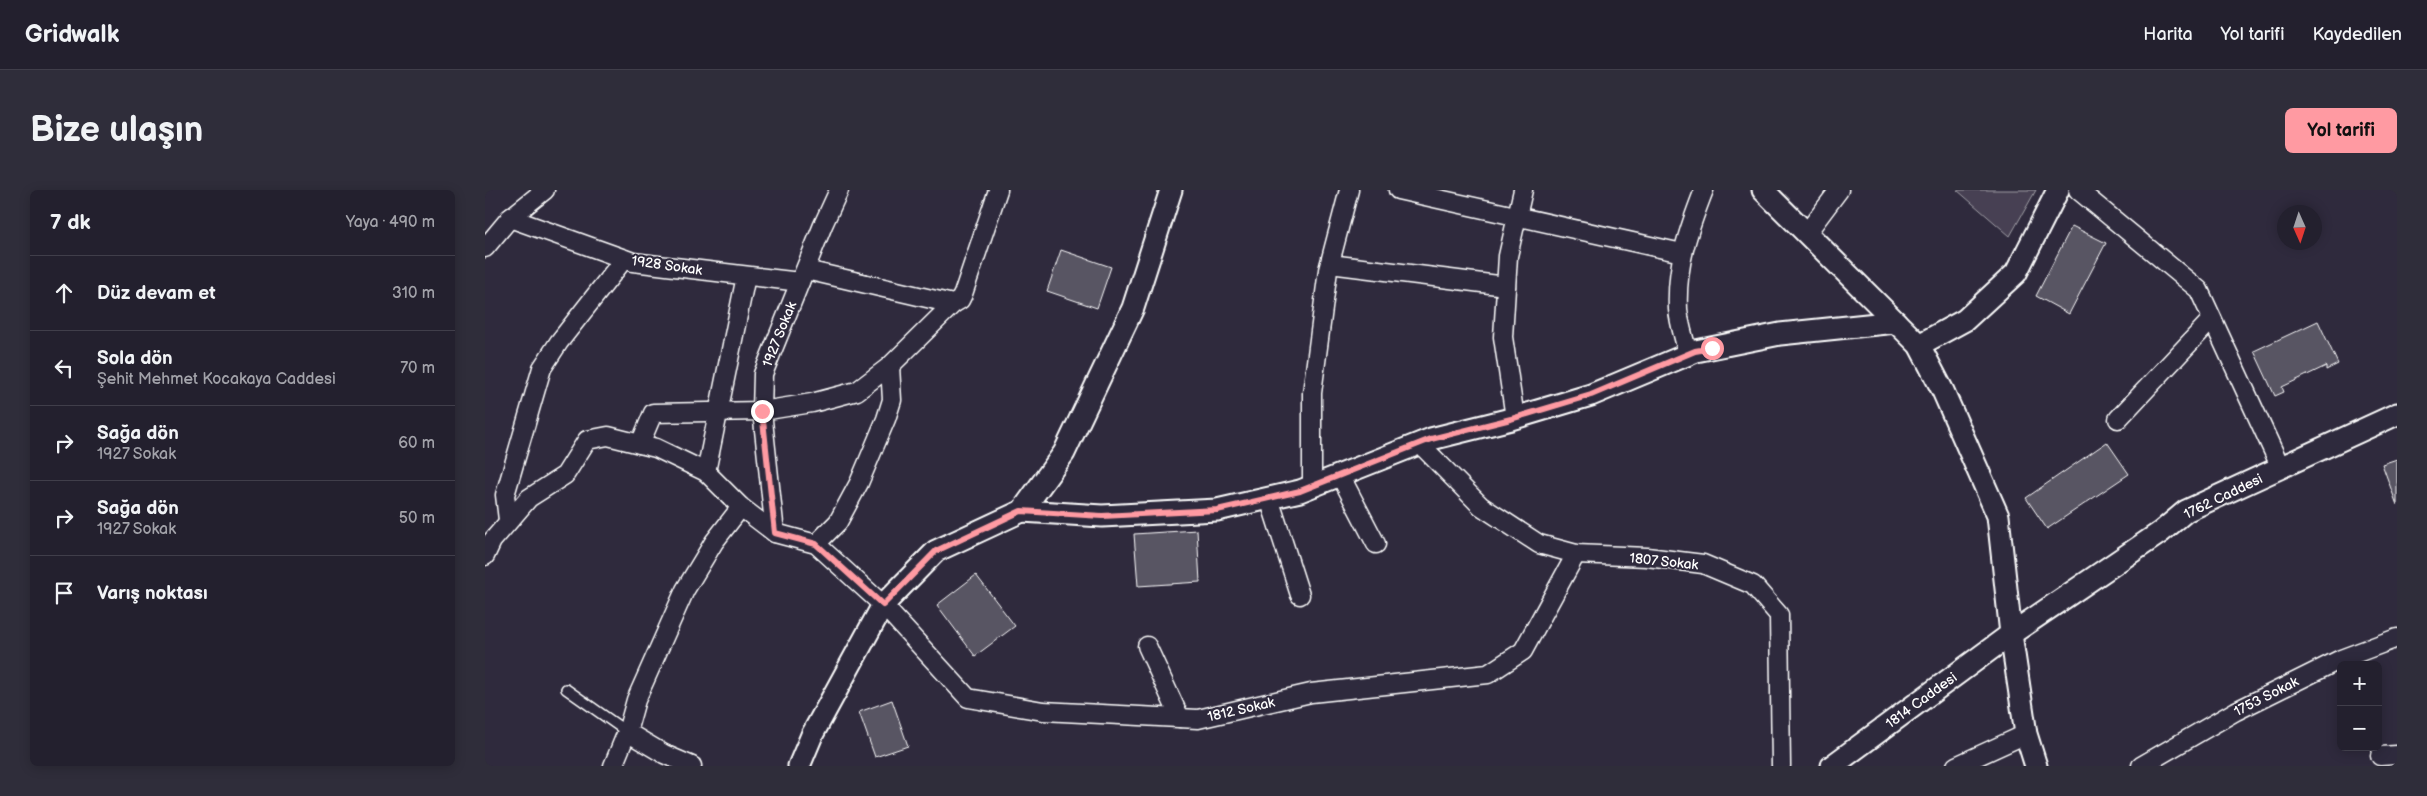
<!DOCTYPE html>
<html lang="tr">
<meta charset="utf-8">
<style>
body{margin:0;font-family:"Balsamiq Sans",sans-serif;background:#2f2d3a;color:#f1f3f6}
.controls{position:absolute;right:15px;bottom:15px;display:grid;overflow:hidden;border-radius:8px;box-shadow:0 2px 12px #0003}
.controls button{width:45px;height:45px;display:grid;place-items:center;padding:0;border:0;border-bottom:1px solid #403e4a;background:#23202e;color:#f1f3f6;font:25px sans-serif}
.compass{position:absolute;left:1792px;top:15px;width:45px;height:45px;border-radius:50%;background:#23202e;box-shadow:0 2px 12px #0003;rotate:177deg}
.stop{position:absolute;width:15px;height:15px;margin:-11px;border:4px solid #ff9aa2;border-radius:50%;background:#fff}
.stop.end{background:#ff9aa2;border-color:#fff;box-shadow:0 1px 5px #0008}
.list{margin:0;padding:0;list-style:none}
h2{display:flex;justify-content:space-between;align-items:center;height:65px;margin:0;padding:0 20px;font-size:21px}
h2 small{font-size:16px;font-weight:400;color:#a3a3aa}
.list li{display:grid;grid-template-columns:32px 1fr auto;gap:15px;align-items:center;box-sizing:border-box;height:75px;padding:0 20px;border-top:1px solid #403e4a}
.list b{display:block;font-size:19px;white-space:nowrap}
.list p{margin:0;font-size:16px;white-space:nowrap;color:#a3a3aa}
.list em{font-size:16px;font-style:normal;color:#a3a3aa}
.icon{flex:none;width:28px;height:28px;fill:none;stroke:currentColor;stroke-width:2;stroke-linecap:round;stroke-linejoin:round}
.map{position:relative;flex:none;width:1912px;height:576px;overflow:hidden;border-radius:8px}
header{display:flex;align-items:center;gap:30px;box-sizing:border-box;height:70px;padding:0 25px;background:#23202e;border-bottom:1px solid #403e4a}
header strong{font-size:24px}
nav{display:flex;gap:28px;margin-inline-start:auto;font-size:18px}
.intro{display:flex;align-items:center;justify-content:space-between;box-sizing:border-box;height:120px;padding:0 30px}
h1{margin:0;font-size:35px}
.button{padding:12px 22px;border-radius:8px;background:#ff9aa2;color:#111;font-size:18px;font-weight:700}
main{display:flex;gap:30px;padding:0 30px}
aside{flex:1;background:#23202e;border-radius:8px;box-shadow:0 2px 12px #0003}
.map>svg:first-child{display:block}
.green{fill:#464152;stroke:#a2a0a8}
.building{fill:#595564;stroke:#fff}
.lines{fill:none;stroke-linecap:round;stroke-linejoin:round}
.service-casing{stroke:#fff;stroke-width:12}
.minor-casing{stroke:#fff;stroke-width:21}
.tertiary-casing{stroke:#fff;stroke-width:25}
.service{stroke:#2f2a3d;stroke-width:9}
.minor{stroke:#2f2a3d;stroke-width:18}
.tertiary{stroke:#2f2a3d;stroke-width:21}
.route{stroke:#ff9aa2;stroke-width:6}
.labels{text-anchor:middle;stroke-width:4;stroke-linejoin:round;paint-order:stroke}
.street-label{font-size:14px;fill:#fff;stroke:#2f2a3d}
</style>
<header>
<strong>Gridwalk</strong>
<nav><a>Harita</a><a>Yol tarifi</a><a>Kaydedilen</a></nav>
</header>
<div class="intro"><h1>Bize ulaşın</h1><a class="button">Yol tarifi</a></div>
<main>
<aside>
<h2>7 dk<small>Yaya · 490 m</small></h2>
<ul class="list">
<li><svg class="icon" aria-label="ahead" viewBox="0 0 24 24"><path d="M12 20V5M6 11l6-6 6 6"/></svg><div><b>Düz devam et</b></div><em>310 m</em></li>
<li><svg class="icon" aria-label="left" viewBox="0 0 24 24"><path d="M17 20v-9H6M10 6l-5 5 5 5"/></svg><div><b>Sola dön</b><p>Şehit Mehmet Kocakaya Caddesi</p></div><em>70 m</em></li>
<li><svg class="icon" aria-label="right" viewBox="0 0 24 24"><path d="M7 20v-9h11M14 6l5 5-5 5"/></svg><div><b>Sağa dön</b><p>1927 Sokak</p></div><em>60 m</em></li>
<li><svg class="icon" aria-label="right" viewBox="0 0 24 24"><path d="M7 20v-9h11M14 6l5 5-5 5"/></svg><div><b>Sağa dön</b><p>1927 Sokak</p></div><em>50 m</em></li>
<li><svg class="icon" aria-label="arrive" viewBox="0 0 24 24"><path d="M6 21V4h12l-3 4 3 4H6"/></svg><div><b>Varış noktası</b></div></li>
</ul>
</aside>
<div class="map">
<svg width="1912" height="576" viewBox="0 0 1912 576">
<rect width="100%" height="100%" fill="#2f2a3d"/>
<filter id="ink" filterUnits="userSpaceOnUse"><feTurbulence type="fractalNoise" baseFrequency=".02" numOctaves="2"/><feDisplacementMap in="SourceGraphic" scale="10" xChannelSelector="R" yChannelSelector="G"/><feConvolveMatrix kernelMatrix="1 2 1 2 8 2 1 2 1" color-interpolation-filters="sRGB"/></filter>
<g filter="url(#ink)">
<polygon class="green" points="1472,0 1551,0 1525,46"/>
<g class="building">
<polygon points="1587,36 1621,53 1584,124 1551,106"/>
<polygon points="576,60 626,77 612,118 562,101"/>
<polygon points="1833,131 1853,174 1841,180 1841,176 1797,197 1799,202 1790,206 1769,161"/>
<polygon points="1622,252 1644,284 1562,339 1541,308"/>
<polygon points="1912,269 1912,315 1897,274"/>
<polygon points="712,340 715,392 653,396 649,344"/>
<polygon points="491,385 530,436 490,466 452,415"/>
<polygon points="407,510 423,556 390,567 374,522"/>
</g>
<g class="lines">
<g class="service-casing">
<polyline id="service" points="81,499 142,542"/>
</g>
<g class="minor-casing">
<g id="minor">
<polyline points="913,0 1197,63"/>
<polyline points="1593,0 1714,100 1796,278"/>
<polyline points="25,28 148,72 315,92"/>
<polyline points="1321,44 1354,0"/>
<polyline points="0,58 25,28 60,0"/>
<polyline points="845,74 1021,96"/>
<polyline points="321,80 468,114 475,110 478,104 513,0"/>
<path d="M1203 165C1200 150 1194 134 1193 119 1191 75 1203 41 1219 0"/>
<polyline points="1030,228 1018,147 1023,66 1038,0"/>
<polyline points="1633,229 1727,129"/>
<polyline points="934,253 996,316 1054,354 1091,364 1162,367 1218,374 1268,395 1294,425 1296,576"/>
<polyline points="155,254 168,223 277,221 327,213 372,201 405,176 468,114"/>
<polyline points="221,282 261,86"/>
<polyline points="855,285 891,354"/>
<polyline points="827,297 827,203 843,80 864,0"/>
<polyline points="784,308 815,405"/>
<polyline points="23,330 20,305 57,178 74,152 139,69"/>
<polyline points="290,343 277,221 278,184 338,35 354,0"/>
<polyline points="331,354 353,332 374,293 401,229 407,210 405,176"/>
<polyline points="0,366 7,351 44,308 80,285 102,250 123,246 171,258 221,282 256,317 290,343 331,354 398,415 483,508 558,521 713,529 826,503 1003,484 1038,461 1091,364"/>
<polyline points="662,456 695,528"/>
<polyline points="142,542 179,564 207,576"/>
<polyline points="1895,566 1912,565"/>
<polyline points="128,576 142,542 151,510 200,400 229,352 256,317"/>
<polyline points="1471,576 1541,544"/>
<polyline points="1656,576 1751,521 1856,469 1912,448"/>
</g>
</g>
<g class="tertiary-casing">
<g id="tertiary">
<polyline points="1278,0 1434,155 1458,201 1513,326 1526,444 1541,544 1551,576"/>
<polyline points="1434,155 1480,130 1531,83 1573,0"/>
<polyline points="537,321 617,326 732,320 815,301 946,249 1026,229 1106,205 1211,161 1295,144 1411,132"/>
<polyline points="314,576 327,545 398,415 451,361 537,321 579,263 648,118 686,0"/>
<polyline points="1347,576 1526,444 1676,342 1701,321 1912,224"/>
</g>
</g>
<use href="#service" class="service"/>
<use href="#minor" class="minor"/>
<use href="#tertiary" class="tertiary"/>
</g>
</g>
<g class="lines" filter="url(#ink)">
<polyline class="route" points="277,221 290,343 331,354 398,415 451,361 536,321 617,326 732,320 815,301 946,249 1026,229 1106,205 1210,161 1227,158"/>
</g>
<g class="labels">
<g class="street-label">
<text transform="translate(182 75) rotate(8)" y="5">1928 Sokak</text>
<text transform="translate(294 144) rotate(-68)" y="5">1927 Sokak</text>
<text transform="translate(1738 306) rotate(-26)" y="5">1762 Caddesi</text>
<text transform="translate(1179 371) rotate(6)" y="5">1807 Sokak</text>
<text transform="translate(1781 506) rotate(-27)" y="5">1753 Sokak</text>
<text transform="translate(1436 510) rotate(-36)" y="5">1814 Caddesi</text>
<text transform="translate(756 519) rotate(-13)" y="5">1812 Sokak</text>
</g>
</g>
</svg>
<div class="controls">
<button>+</button>
<button>−</button>
</div>
<svg class="compass" viewBox="-18 -18 36 36"><path d="M0-13l5 13h-10z" fill="#e53935"/><path d="M0 13l5-13h-10z" fill="#a3a3aa"/></svg>
<div class="stop" style="left:1227px;top:158px"></div>
<div class="stop end" style="left:277px;top:221px"></div>
</div>
</main>
